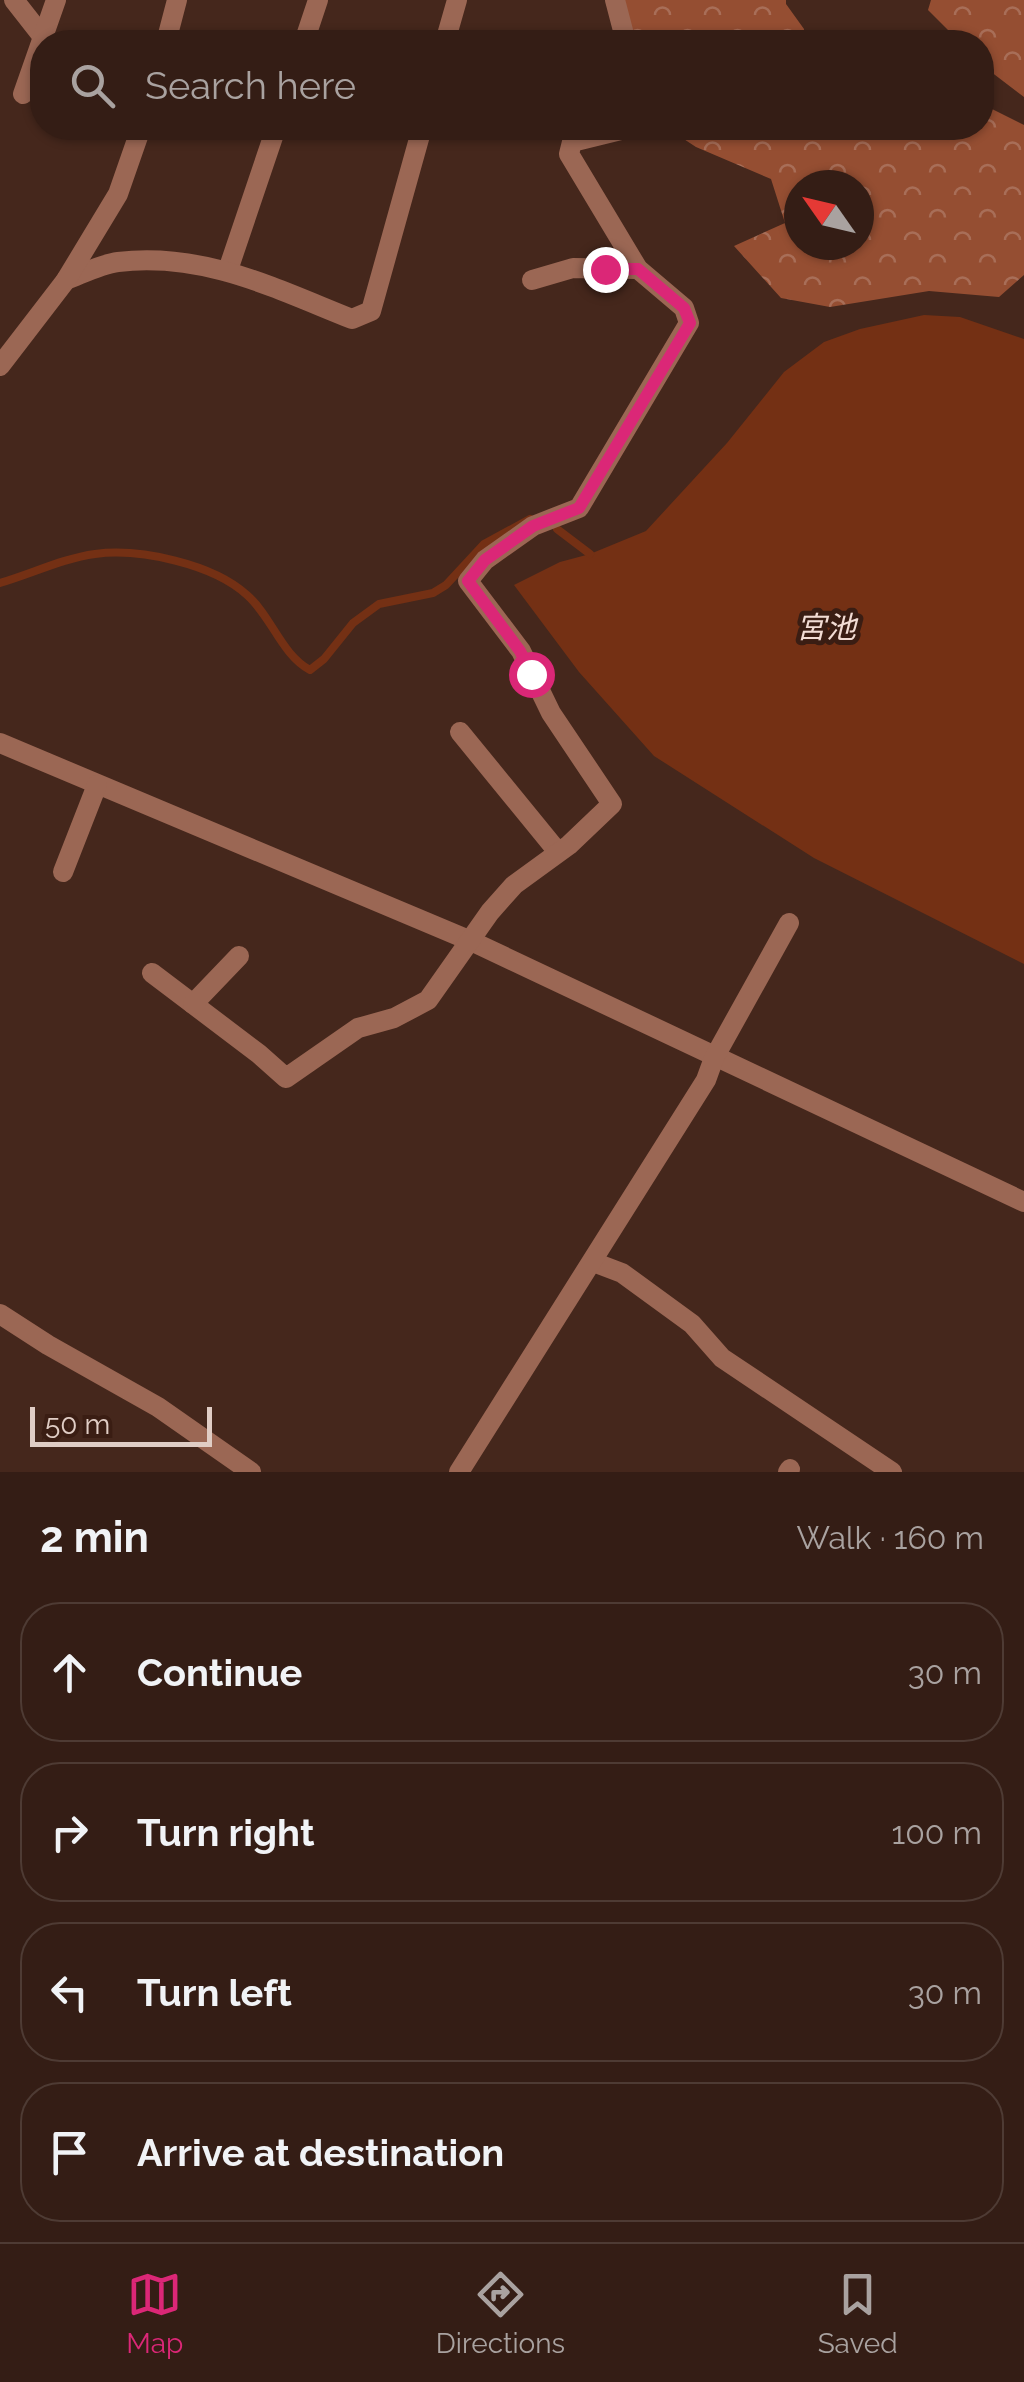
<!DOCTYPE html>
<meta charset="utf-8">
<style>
body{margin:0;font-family:Raleway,"Noto Sans JP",sans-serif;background:#3f2a22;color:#f1f3f6}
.compass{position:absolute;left:784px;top:170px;width:90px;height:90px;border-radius:50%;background:#341d15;box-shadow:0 2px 8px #0004;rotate:304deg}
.scale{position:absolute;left:30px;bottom:25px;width:182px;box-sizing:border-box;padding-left:10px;border:5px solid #e0cdc5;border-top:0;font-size:28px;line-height:35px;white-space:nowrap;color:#e0cdc5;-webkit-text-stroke:8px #3a1d13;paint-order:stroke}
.stop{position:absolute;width:30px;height:30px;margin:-22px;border:8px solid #db2777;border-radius:50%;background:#fff}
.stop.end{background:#db2777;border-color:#fff;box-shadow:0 2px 10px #0008}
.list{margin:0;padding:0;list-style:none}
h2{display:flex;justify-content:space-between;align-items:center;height:130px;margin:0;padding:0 40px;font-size:42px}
h2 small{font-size:32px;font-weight:400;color:#a9a2a0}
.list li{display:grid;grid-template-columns:65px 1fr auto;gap:30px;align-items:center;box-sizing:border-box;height:140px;margin:0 20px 20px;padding:0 20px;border:2px solid #4e3b34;border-radius:40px}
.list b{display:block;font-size:38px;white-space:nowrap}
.list em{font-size:32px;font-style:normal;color:#a9a2a0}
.icon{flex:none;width:55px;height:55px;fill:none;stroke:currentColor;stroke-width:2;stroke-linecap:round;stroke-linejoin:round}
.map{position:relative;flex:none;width:1024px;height:1472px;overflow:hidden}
.search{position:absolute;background:#341d15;box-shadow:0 2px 8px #0004;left:30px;right:30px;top:30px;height:110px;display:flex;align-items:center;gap:25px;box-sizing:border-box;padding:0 35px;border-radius:40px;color:#a9a2a0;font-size:38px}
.sheet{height:770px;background:#341d15}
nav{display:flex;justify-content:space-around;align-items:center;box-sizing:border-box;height:140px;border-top:2px solid #4e3b34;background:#341d15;font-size:28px;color:#a9a2a0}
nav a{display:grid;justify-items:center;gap:5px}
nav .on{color:#db2777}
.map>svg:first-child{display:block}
.forest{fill:url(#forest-crowns);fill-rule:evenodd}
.water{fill:#743014}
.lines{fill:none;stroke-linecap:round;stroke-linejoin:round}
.stream{stroke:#743014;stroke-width:8}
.street{stroke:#9b6754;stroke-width:20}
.route{stroke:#db2777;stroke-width:12}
.labels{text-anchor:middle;stroke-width:10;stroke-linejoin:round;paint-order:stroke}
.water-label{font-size:30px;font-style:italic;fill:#f2dcd4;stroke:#3a1d13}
</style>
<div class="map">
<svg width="1024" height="1472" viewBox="0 0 1024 1472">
<defs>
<pattern id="forest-crowns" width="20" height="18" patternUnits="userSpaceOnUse" patternTransform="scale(2.5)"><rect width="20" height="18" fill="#954e32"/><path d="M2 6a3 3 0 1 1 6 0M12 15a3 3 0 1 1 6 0" fill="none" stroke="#a86e58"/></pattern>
</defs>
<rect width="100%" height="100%" fill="#45271c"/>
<g class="forest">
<polygon points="624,0 786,0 786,4 804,29 803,42 634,42"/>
<polygon points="931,0 1024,0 1024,97 982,65 982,42 960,42 928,10"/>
<path d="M982 104 1024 125V275L999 297 929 291 830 307 781 298 734 246 785 223 771 179 696 147 667 128H982ZM859 185V245H799V185Z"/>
</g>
<polygon class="water" points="924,315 960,317 1024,339 1024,964 814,858 654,756 579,672 514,585 560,562 590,554 646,531 727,443 784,372 824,342 860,329"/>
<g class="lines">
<g class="stream">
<polyline points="557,529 590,554"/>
<path d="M0 583C31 574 64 558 95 554 140 548 213 564 247 595 272 617 281 654 310 670L324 659 353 623 379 604 433 593 446 585 484 544 530 519"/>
</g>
<g class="street">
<polyline points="14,0 43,37"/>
<polyline points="615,0 626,42"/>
<polyline points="166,42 177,0"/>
<polyline points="304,42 318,0"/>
<polyline points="445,42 457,0"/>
<polyline points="23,94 56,0"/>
<polyline points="228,270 276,128"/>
<path d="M66 280C82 274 101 264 118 262 204 252 274 288 352 319L371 311 422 128"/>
<polyline points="532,280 573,268 638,269"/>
<polyline points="0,366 66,280 118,194 141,128"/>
<polyline points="460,732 558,852"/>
<polyline points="0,743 471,941 1024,1202"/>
<polyline points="63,872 97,785"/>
<polyline points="152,973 259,1054 286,1078 358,1028 394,1018 428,1000 490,912 514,885 569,845 612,804 551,713 521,651 468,581 485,560 533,526 579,508 689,323 684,308 638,269 569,154 572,142 629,128"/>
<polyline points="193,1004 239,956"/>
<polyline points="593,1262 622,1273 692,1324 722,1358 892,1472"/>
<polyline points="0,1314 48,1345 158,1407 251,1472"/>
<polyline points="459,1472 706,1080 714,1058 789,923"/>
<polyline points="788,1472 790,1469"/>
</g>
</g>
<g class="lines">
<polyline class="route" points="531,674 520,651 468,581 485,560 533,526 579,508 690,323 684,308 638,269 605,269"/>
</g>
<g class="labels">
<g class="water-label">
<text x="826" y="638">宮池</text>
</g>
</g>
</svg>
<svg class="compass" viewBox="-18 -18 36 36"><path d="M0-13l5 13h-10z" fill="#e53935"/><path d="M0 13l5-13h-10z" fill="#a9a2a0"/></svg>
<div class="scale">50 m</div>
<div class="stop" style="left:531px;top:674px"></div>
<div class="stop end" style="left:605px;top:269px"></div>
<div class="search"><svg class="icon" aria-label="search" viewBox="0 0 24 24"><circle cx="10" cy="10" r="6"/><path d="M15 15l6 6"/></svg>Search here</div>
</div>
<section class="sheet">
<h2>2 min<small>Walk · 160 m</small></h2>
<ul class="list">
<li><svg class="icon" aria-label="ahead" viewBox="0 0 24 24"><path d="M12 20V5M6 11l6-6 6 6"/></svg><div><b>Continue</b></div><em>30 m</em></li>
<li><svg class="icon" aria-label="right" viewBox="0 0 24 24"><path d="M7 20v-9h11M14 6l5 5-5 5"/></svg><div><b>Turn right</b></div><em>100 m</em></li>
<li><svg class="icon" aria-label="left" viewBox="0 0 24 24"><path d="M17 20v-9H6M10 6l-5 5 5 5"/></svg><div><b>Turn left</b></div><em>30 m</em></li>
<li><svg class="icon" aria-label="arrive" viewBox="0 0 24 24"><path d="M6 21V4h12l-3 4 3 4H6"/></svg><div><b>Arrive at destination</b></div></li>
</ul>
</section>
<nav>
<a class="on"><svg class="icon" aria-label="map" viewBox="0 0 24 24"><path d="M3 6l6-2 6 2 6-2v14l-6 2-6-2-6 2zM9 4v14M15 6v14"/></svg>Map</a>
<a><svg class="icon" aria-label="directions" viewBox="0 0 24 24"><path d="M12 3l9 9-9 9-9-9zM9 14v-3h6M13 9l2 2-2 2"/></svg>Directions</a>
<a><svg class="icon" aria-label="saved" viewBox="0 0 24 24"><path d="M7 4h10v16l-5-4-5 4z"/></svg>Saved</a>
</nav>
